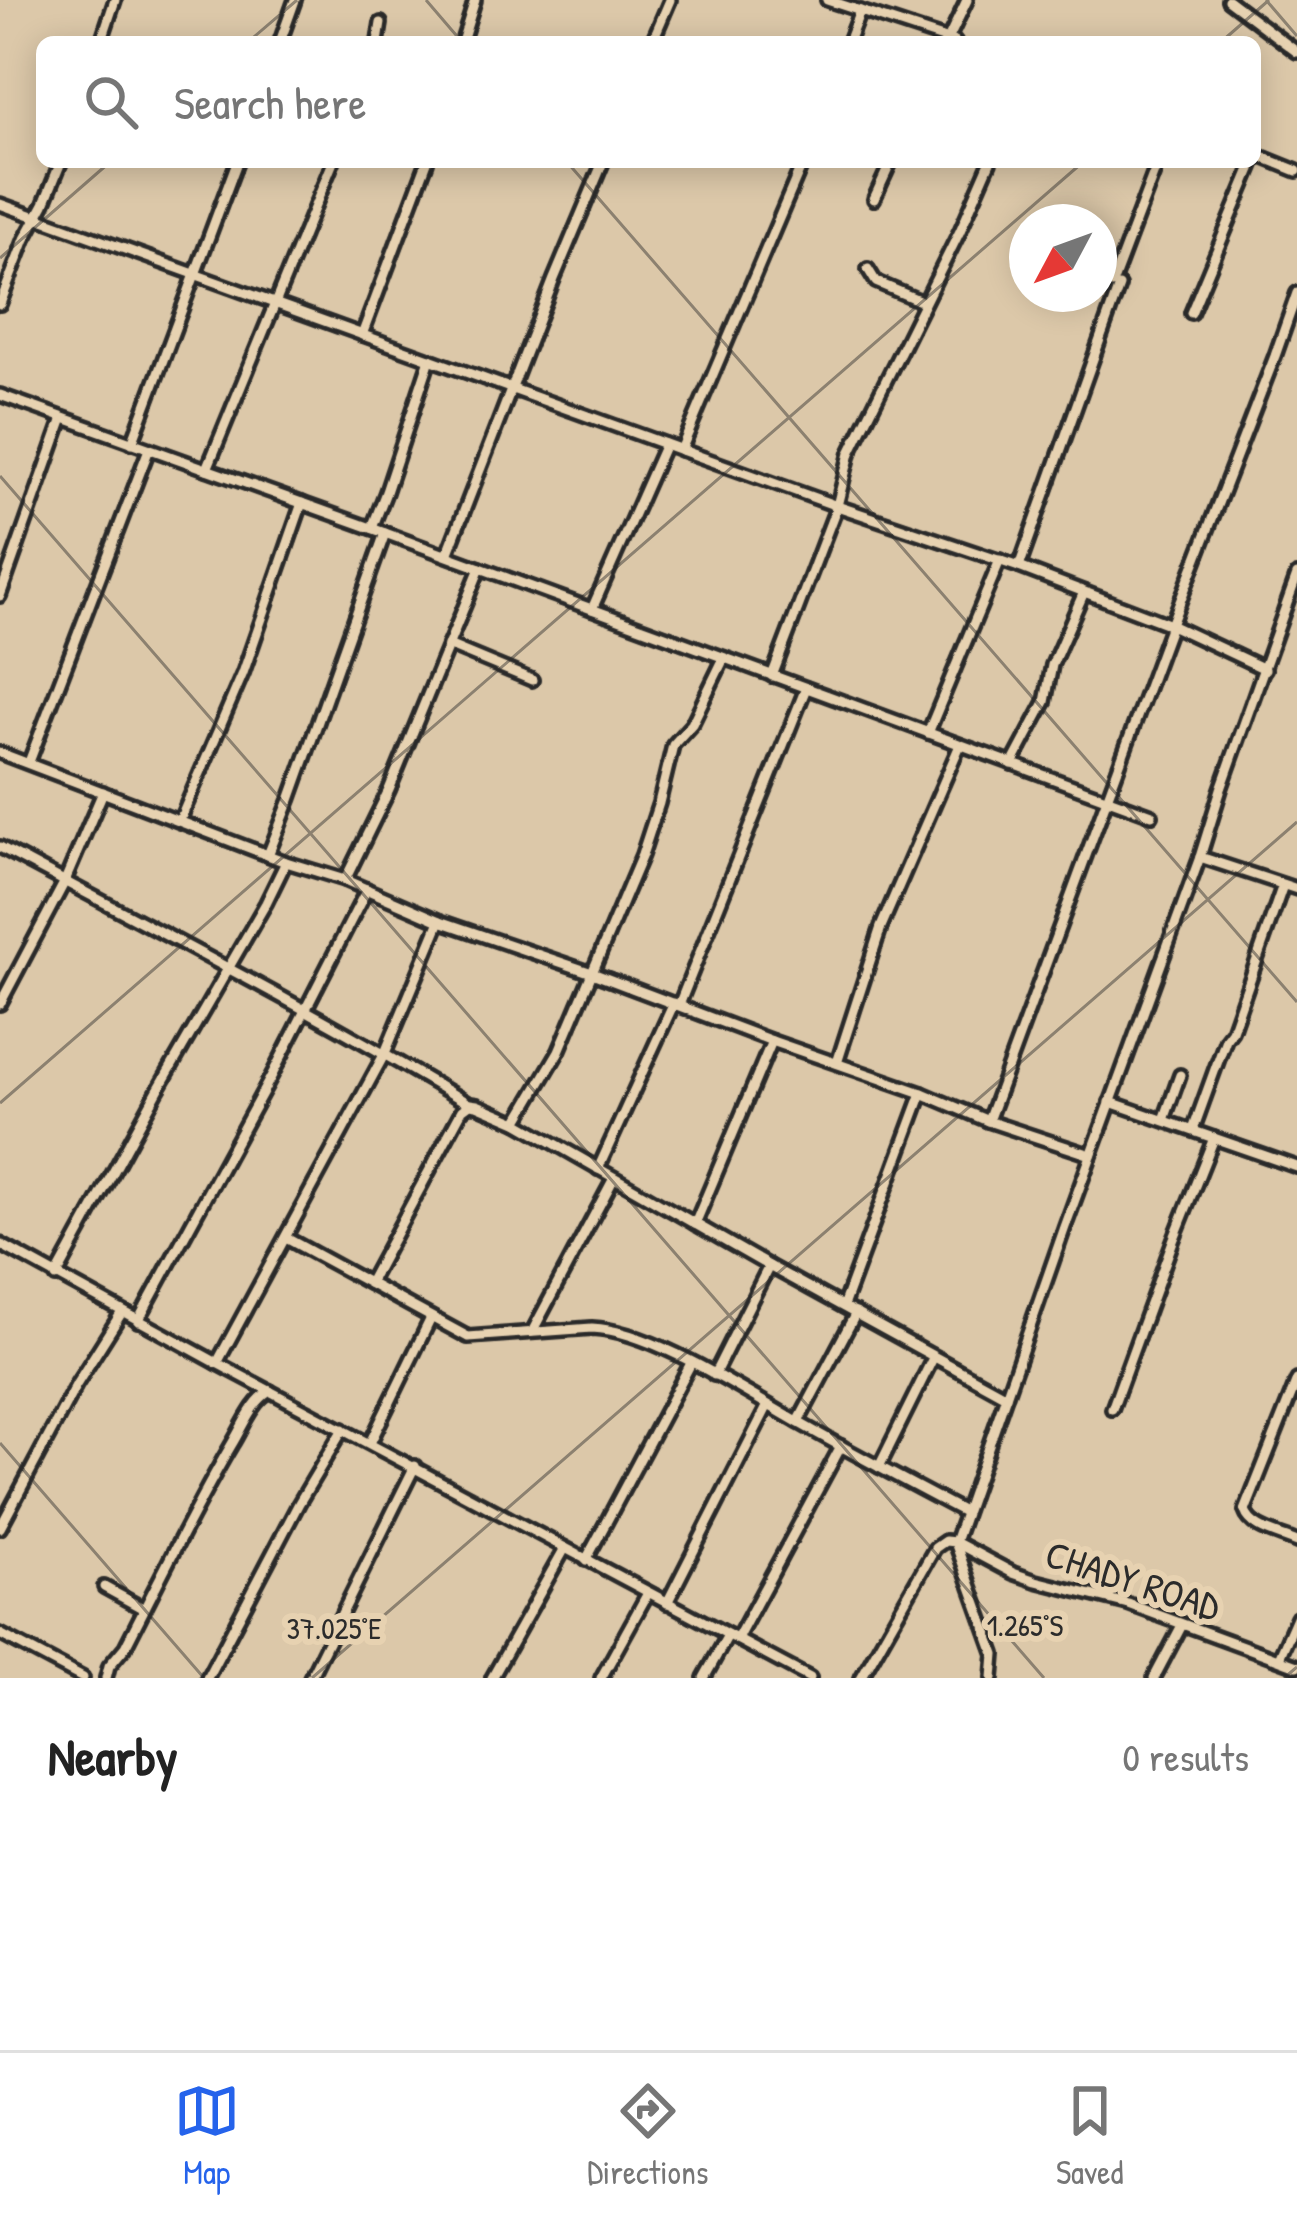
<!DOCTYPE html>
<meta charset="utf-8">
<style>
body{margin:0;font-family:"Patrick Hand",sans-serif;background:#f6f6f6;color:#222}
.compass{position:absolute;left:1009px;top:204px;width:108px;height:108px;border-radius:50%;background:#fff;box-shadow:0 6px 30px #0003;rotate:229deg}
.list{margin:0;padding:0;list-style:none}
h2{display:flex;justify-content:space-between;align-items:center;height:156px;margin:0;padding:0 48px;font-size:51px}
h2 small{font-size:39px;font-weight:400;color:#767676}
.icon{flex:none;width:66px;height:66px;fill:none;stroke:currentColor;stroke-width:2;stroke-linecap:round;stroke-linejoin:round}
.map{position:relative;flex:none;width:1297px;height:1678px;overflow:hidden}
.search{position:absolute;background:#fff;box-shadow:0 6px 30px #0003;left:36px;right:36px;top:36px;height:132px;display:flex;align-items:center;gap:30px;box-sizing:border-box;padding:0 42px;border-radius:18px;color:#767676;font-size:45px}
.sheet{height:372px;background:#fff}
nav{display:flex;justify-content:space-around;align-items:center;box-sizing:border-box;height:168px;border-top:3px solid #e0e0e0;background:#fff;font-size:33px;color:#767676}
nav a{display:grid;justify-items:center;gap:6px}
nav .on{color:#2563eb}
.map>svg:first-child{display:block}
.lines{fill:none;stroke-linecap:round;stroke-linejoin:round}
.minor-casing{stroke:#2b2b2b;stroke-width:18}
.minor{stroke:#e7d2b1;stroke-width:9}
.ticks{fill:none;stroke:#2b2b2b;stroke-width:3;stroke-opacity:0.45}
.labels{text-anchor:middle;stroke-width:12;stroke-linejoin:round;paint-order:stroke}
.street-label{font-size:39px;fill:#2b2b2b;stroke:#e7d2b1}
.ticks-label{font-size:30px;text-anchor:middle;fill:#2b2b2b;stroke:#e7d2b1;stroke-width:12;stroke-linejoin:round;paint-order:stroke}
</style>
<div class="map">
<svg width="1297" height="1678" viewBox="0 0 1297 1678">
<rect width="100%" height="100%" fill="#dcc8a9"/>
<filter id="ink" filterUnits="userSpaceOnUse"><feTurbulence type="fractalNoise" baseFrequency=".00833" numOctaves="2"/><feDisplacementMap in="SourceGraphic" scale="24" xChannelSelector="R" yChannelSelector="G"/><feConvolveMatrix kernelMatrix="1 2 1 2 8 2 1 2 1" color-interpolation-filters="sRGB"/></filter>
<g filter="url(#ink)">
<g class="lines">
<g class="minor-casing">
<g id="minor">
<polyline points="827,0 955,42"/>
<polyline points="1228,0 1297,52"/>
<polyline points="101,42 115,0"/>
<polyline points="280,42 295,0"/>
<polyline points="378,42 381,23"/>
<polyline points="462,42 475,0"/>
<polyline points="652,42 670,0"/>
<polyline points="848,42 860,11"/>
<polyline points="947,42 967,0"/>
<polyline points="1255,154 1297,171"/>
<polyline points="874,199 891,162"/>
<polyline points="0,204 837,506 1019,567 1171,625 988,1121"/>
<polyline points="868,269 876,282 923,302"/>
<polyline points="1112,284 1158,162"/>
<polyline points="0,304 25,239 44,204 61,162"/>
<polyline points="1191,313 1254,162"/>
<polyline points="362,335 427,162"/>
<polyline points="0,395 385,533 1152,815"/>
<polyline points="132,443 237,162"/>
<polyline points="681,450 803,162"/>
<polyline points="207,469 333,162"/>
<polyline points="372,528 386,492 430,359"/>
<polyline points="447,555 554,279 603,162"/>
<polyline points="1019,567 1119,286"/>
<polyline points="0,596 63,418"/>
<polyline points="592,609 665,444"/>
<polyline points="448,645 532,680"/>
<polyline points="1265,669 1171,625 1275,356 1297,293"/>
<polyline points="772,676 837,506 850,453 960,231 990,162"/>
<polyline points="928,733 1000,560"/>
<polyline points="0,753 286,862 345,880 440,921 592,973 772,1041 922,1093 988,1121 1091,1155"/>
<polyline points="29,762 149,449"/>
<polyline points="1012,764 1045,702 1052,665 1084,592"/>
<polyline points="180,820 243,673 302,503"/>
<path d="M0 847C157 931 316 1012 469 1104"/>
<polyline points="268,855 290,800 385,533"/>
<polyline points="1200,857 1297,889"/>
<polyline points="345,880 389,790 480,568"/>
<polyline points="0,1004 64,883 103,792"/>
<polyline points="679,1005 806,688"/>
<polyline points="837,1063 881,927 960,745"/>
<polyline points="1110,1102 1297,1167"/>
<polyline points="1164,1120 1180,1075"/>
<polyline points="517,1122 559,1051 642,855 659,803 673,745 692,724 724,658"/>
<polyline points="1193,1130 1226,1039 1232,1031 1283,885"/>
<polyline points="598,1169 674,1003"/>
<polyline points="695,1224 772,1041"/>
<path d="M286 1238 468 1337 592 1328C652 1330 746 1393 801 1424 854 1454 909 1483 964 1512"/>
<polyline points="0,1244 217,1363 810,1678"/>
<polyline points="56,1277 158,1090 266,903 286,862"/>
<polyline points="369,1283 462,1110 470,1104 477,1105 517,1122 769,1266 1006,1396"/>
<polyline points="843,1306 922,1093"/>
<polyline points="138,1321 272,1075 367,889"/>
<polyline points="532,1332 614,1178"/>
<polyline points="217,1363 385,1053 440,921"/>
<polyline points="714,1375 769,1266"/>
<path d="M1297 1380 1245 1511C1251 1530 1280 1534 1297 1542"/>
<polyline points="1112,1409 1173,1241 1214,1138"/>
<polyline points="798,1422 856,1313"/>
<polyline points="370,1443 431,1318"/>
<polyline points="879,1467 933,1358"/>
<polyline points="0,1528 76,1385 122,1312"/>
<polyline points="955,1542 1013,1573 1036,1581 1128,1604 1297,1666"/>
<polyline points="586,1560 691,1363"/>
<polyline points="104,1587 144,1609"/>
<polyline points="667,1603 768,1405"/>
<polyline points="0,1634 83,1678"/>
<polyline points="737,1639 841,1446"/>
<polyline points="1279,1658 1297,1617"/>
<path d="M106 1678 109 1666 125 1647C160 1579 193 1510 232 1444 243 1426 252 1401 270 1391"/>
<polyline points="207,1678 299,1503 343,1429"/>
<polyline points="310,1678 415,1466"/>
<polyline points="492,1678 565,1548"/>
<polyline points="601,1678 648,1593"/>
<polyline points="704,1678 728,1635"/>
<polyline points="861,1678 935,1548 945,1541 955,1542"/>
<polyline points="993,1678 995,1654 955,1542 1065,1227 1200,857 1221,789 1297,575"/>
<polyline points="1154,1678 1182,1625"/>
</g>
</g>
<use href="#minor" class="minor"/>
</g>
</g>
<path class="ticks" d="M426 0 462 42M1266 0 1297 36M248 42 297 0M1221 42 1269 0M567 162 1297 1002M0 258 110 162M0 476 1044 1678M0 1103 1083 162M0 1443 204 1678M312 1678 1297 822M1284 1678 1297 1667"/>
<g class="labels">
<g class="street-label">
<text transform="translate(1133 1580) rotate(18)" y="14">CHADY ROAD</text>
</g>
</g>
<g class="ticks-label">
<text x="1025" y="1636">1.265°S</text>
<text x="334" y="1639">37.025°E</text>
</g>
</svg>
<svg class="compass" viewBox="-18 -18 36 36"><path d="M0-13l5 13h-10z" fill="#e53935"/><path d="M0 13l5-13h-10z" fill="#767676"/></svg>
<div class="search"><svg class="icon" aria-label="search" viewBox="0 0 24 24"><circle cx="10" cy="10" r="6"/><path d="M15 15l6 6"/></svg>Search here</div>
</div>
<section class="sheet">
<h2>Nearby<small>0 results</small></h2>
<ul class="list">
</ul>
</section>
<nav>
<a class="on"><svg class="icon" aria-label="map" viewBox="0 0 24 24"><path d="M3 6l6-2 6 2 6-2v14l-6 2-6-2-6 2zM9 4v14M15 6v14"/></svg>Map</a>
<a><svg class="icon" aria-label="directions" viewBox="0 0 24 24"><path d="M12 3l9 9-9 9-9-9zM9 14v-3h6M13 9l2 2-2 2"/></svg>Directions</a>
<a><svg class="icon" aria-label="saved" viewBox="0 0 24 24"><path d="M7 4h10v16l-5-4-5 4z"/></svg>Saved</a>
</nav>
